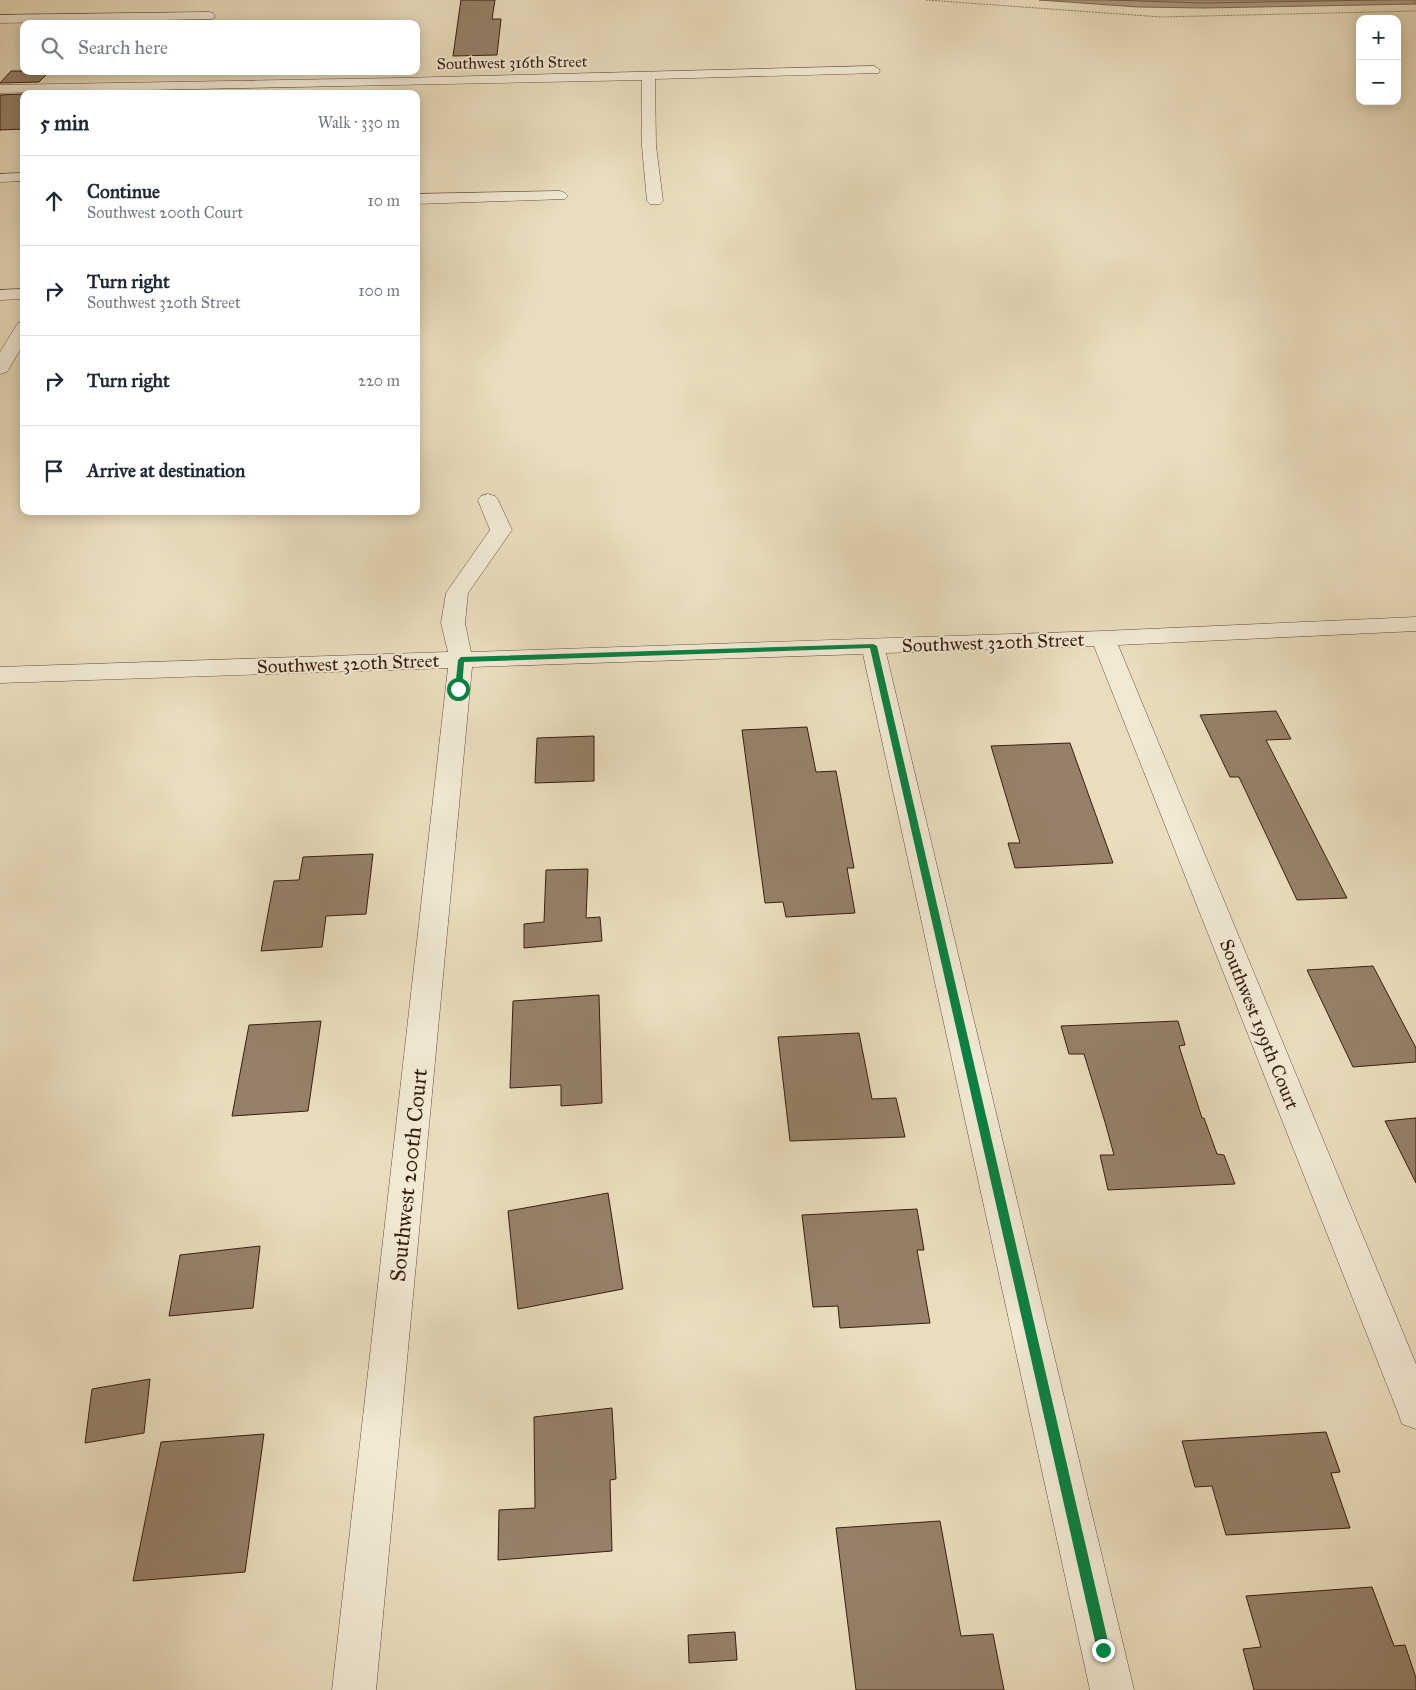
<!DOCTYPE html>
<meta charset="utf-8">
<style>
body{margin:0;font-family:"IM FELL Great Primer",serif;background:#f6f6f7;color:#1f2937}
.controls{position:absolute;right:15px;top:15px;display:grid;overflow:hidden;border-radius:10px;box-shadow:0 2px 12px #0003}
.controls button{width:45px;height:45px;display:grid;place-items:center;padding:0;border:0;border-bottom:1px solid #e0e1e3;background:#fff;color:#1f2937;font:25px sans-serif}
.stop{position:absolute;width:15px;height:15px;margin:-11px;border:4px solid #0b8043;border-radius:50%;background:#fff}
.stop.end{background:#0b8043;border-color:#fff;box-shadow:0 1px 5px #0008}
.list{margin:0;padding:0;list-style:none}
h2{display:flex;justify-content:space-between;align-items:center;height:65px;margin:0;padding:0 20px;font-size:21px}
h2 small{font-size:16px;font-weight:400;color:#747a83}
.list li{display:grid;grid-template-columns:32px 1fr auto;gap:15px;align-items:center;box-sizing:border-box;height:90px;padding:0 20px;border-top:1px solid #e0e1e3}
.list b{display:block;font-size:19px;white-space:nowrap}
.list p{margin:0;font-size:16px;white-space:nowrap;color:#747a83}
.list em{font-size:16px;font-style:normal;color:#747a83}
.icon{flex:none;width:28px;height:28px;fill:none;stroke:currentColor;stroke-width:2;stroke-linecap:round;stroke-linejoin:round}
.map{position:relative;flex:none;width:1416px;height:1690px;overflow:hidden}
.search{position:absolute;background:#fff;box-shadow:0 2px 12px #0003;left:20px;top:20px;width:400px;height:55px;display:flex;align-items:center;gap:12px;box-sizing:border-box;padding:0 18px;border-radius:10px;color:#747a83;font-size:19px}
.panel{position:absolute;background:#fff;box-shadow:0 2px 12px #0003;left:20px;top:90px;width:400px;height:425px;border-radius:10px}
.map>svg:first-child{display:block}
.water{fill:#ad9c82;stroke:#7f6954}
.lines{fill:none;stroke-linecap:round;stroke-linejoin:round}
.shore{stroke:#735c48;stroke-width:1}
.building{fill:#958169;stroke:#391d0f}
.minor-casing{stroke:#654d3a;stroke-width:1}
.path{stroke:#391d0f;stroke-width:1;stroke-dasharray:0.5 1;stroke-linecap:butt}
.minor{fill:#f1e9d4;fill-rule:evenodd}
.route{fill:#0b8043}
.labels{text-anchor:middle;stroke-width:4;stroke-linejoin:round;paint-order:stroke}
.far-street-label{font-size:16px;fill:#391d0f;stroke:#f1e9d4}
.street-label{font-size:19px;fill:#391d0f;stroke:#f1e9d4}
.near-street-label{font-size:22px;fill:#391d0f;stroke:#f1e9d4}
</style>
<div class="map">
<svg width="1416" height="1690" viewBox="0 0 1416 1690">
<rect width="100%" height="100%" fill="#e9ddbd"/>
<filter id="stains"><feTurbulence type="fractalNoise" baseFrequency=".004" numOctaves="4"/><feColorMatrix values="0 0 0 0 .2 0 0 0 0 .09 0 0 0 0 .02 0 0 0 .5 -.17"/></filter>
<radialGradient id="worn" r=".72"><stop offset=".6" stop-color="#630" stop-opacity="0"/><stop offset="1" stop-color="#630" stop-opacity=".3"/></radialGradient>
<polygon class="water" points="1039,0 1416,0 1416,4 1204,8 1138,7"/>
<g class="lines">
<polyline class="shore" points="1109,0 1204,3 1378,0"/>
</g>
<g class="building">
<polygon points="461,0 495,0 492,19 501,19 497,55 453,56"/>
<polygon points="11,71 50,71 39,82 0,83"/>
<polygon points="24,94 24,129 0,130 0,95"/>
<polygon points="1276,711 1291,739 1266,740 1347,898 1297,900 1239,777 1230,777 1200,715"/>
<polygon points="807,727 816,772 836,771 854,868 847,868 855,913 786,917 783,902 765,903 742,730"/>
<polygon points="594,736 594,781 535,783 537,738"/>
<polygon points="1070,743 1113,863 1015,868 1008,843 1020,843 991,746"/>
<polygon points="373,854 366,914 326,916 322,947 261,951 274,881 299,880 303,857"/>
<polygon points="588,869 586,918 600,917 602,941 524,948 524,924 544,922 546,870"/>
<polygon points="1373,966 1416,1048 1416,1062 1353,1067 1307,970"/>
<polygon points="599,995 602,1103 561,1106 561,1085 510,1088 513,1001"/>
<polygon points="321,1021 308,1111 232,1116 249,1025"/>
<polygon points="1178,1021 1185,1045 1179,1046 1202,1118 1204,1118 1217,1154 1224,1155 1235,1184 1108,1190 1100,1155 1114,1155 1105,1122 1084,1054 1069,1054 1061,1026"/>
<polygon points="859,1033 872,1099 896,1098 905,1137 790,1141 778,1037"/>
<polygon points="1416,1118 1416,1183 1385,1121"/>
<polygon points="608,1193 623,1289 518,1309 508,1211"/>
<polygon points="917,1209 924,1250 917,1250 930,1323 840,1328 838,1306 813,1307 802,1215"/>
<polygon points="260,1246 253,1308 169,1316 180,1255"/>
<polygon points="150,1379 144,1433 85,1443 92,1389"/>
<polygon points="612,1408 616,1479 610,1480 612,1551 498,1560 499,1510 535,1508 534,1417"/>
<polygon points="1326,1432 1340,1472 1331,1473 1350,1528 1226,1535 1212,1486 1195,1487 1182,1441"/>
<polygon points="264,1434 245,1572 133,1581 161,1442"/>
<polygon points="940,1521 961,1636 993,1634 1004,1690 856,1690 836,1528"/>
<polygon points="1372,1587 1394,1646 1405,1645 1416,1678 1416,1690 1254,1690 1243,1649 1261,1647 1246,1596"/>
<polygon points="735,1632 737,1660 689,1663 688,1635"/>
</g>
<g class="lines">
<g class="minor-casing">
<g id="minor">
<polygon points="209,12 213,13 215,16 213,19 0,23 0,15"/>
<polygon points="874,66 880,70 879,73 655,79 656,146 663,201 660,204 650,204 647,201 642,146 642,80 0,93 0,85 400,78"/>
<polygon points="24,173 24,181 0,182 0,174"/>
<polygon points="560,191 565,193 568,196 565,199 416,204 416,194"/>
<polygon points="24,289 24,299 0,300 0,290"/>
<polygon points="24,322 24,343 7,372 0,374 0,352 18,323"/>
<polygon points="488,494 495,496 498,500 512,530 468,593 465,623 471,652 1103,631 1416,617 1416,631 1118,645 1416,1364 1416,1429 1402,1424 1397,1410 1094,646 886,653 1134,1690 1090,1690 863,654 472,667 376,1690 332,1690 448,668 0,683 0,667 448,652 441,623 446,593 490,530 478,500 481,496"/>
</g>
</g>
<polyline class="path" points="926,0 1161,17 1416,11"/>
<use href="#minor" class="minor"/>
</g>
<polygon class="route" points="873,644 877,646 1110,1650 1108,1655 1103,1657 1099,1655 1097,1650 870,648 464,662 462,689 458,691 455,689 458,660 461,657"/>
<g class="labels">
<g class="far-street-label">
<text transform="translate(512 62) rotate(-1)" y="6">Southwest 316th Street</text>
</g>
<g class="street-label">
<text transform="translate(993 642) rotate(-2)" y="7">Southwest 320th Street</text>
<text transform="translate(348 663) rotate(-2)" y="7">Southwest 320th Street</text>
<text transform="translate(1260 1024) rotate(68)" y="7">Southwest 199th Court</text>
</g>
<g class="near-street-label">
<text transform="translate(408 1175) rotate(-84)" y="8">Southwest 200th Court</text>
</g>
</g>
<rect width="100%" height="100%" filter="url(#stains)"/>
<rect width="100%" height="100%" fill="url(#worn)"/>
</svg>
<div class="controls">
<button>+</button>
<button>−</button>
</div>
<div class="stop" style="left:458px;top:689px"></div>
<div class="stop end" style="left:1103px;top:1650px"></div>
<div class="search"><svg class="icon" aria-label="search" viewBox="0 0 24 24"><circle cx="10" cy="10" r="6"/><path d="M15 15l6 6"/></svg>Search here</div>
<section class="panel">
<h2>5 min<small>Walk · 330 m</small></h2>
<ul class="list">
<li><svg class="icon" aria-label="ahead" viewBox="0 0 24 24"><path d="M12 20V5M6 11l6-6 6 6"/></svg><div><b>Continue</b><p>Southwest 200th Court</p></div><em>10 m</em></li>
<li><svg class="icon" aria-label="right" viewBox="0 0 24 24"><path d="M7 20v-9h11M14 6l5 5-5 5"/></svg><div><b>Turn right</b><p>Southwest 320th Street</p></div><em>100 m</em></li>
<li><svg class="icon" aria-label="right" viewBox="0 0 24 24"><path d="M7 20v-9h11M14 6l5 5-5 5"/></svg><div><b>Turn right</b></div><em>220 m</em></li>
<li><svg class="icon" aria-label="arrive" viewBox="0 0 24 24"><path d="M6 21V4h12l-3 4 3 4H6"/></svg><div><b>Arrive at destination</b></div></li>
</ul>
</section>
</div>
